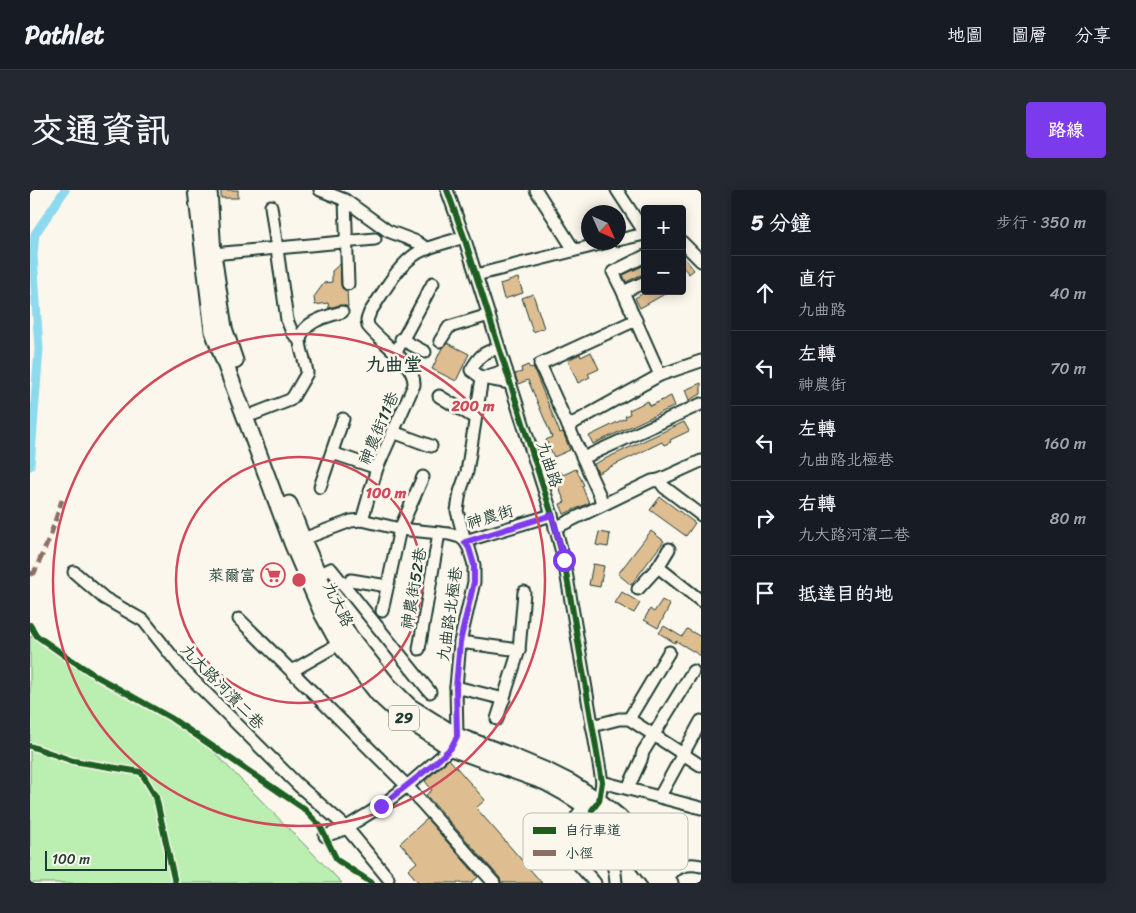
<!DOCTYPE html>
<html lang="zh-TW">
<meta charset="utf-8">
<style>
body{margin:0;font-family:Sriracha,"LXGW WenKai TC",sans-serif;background:#242831;color:#f1f3f6}
.controls{position:absolute;right:15px;top:15px;display:grid;overflow:hidden;border-radius:5px;box-shadow:0 2px 12px #0003}
.controls button{width:45px;height:45px;display:grid;place-items:center;padding:0;border:0;border-bottom:1px solid #363941;background:#171b24;color:#f1f3f6;font:25px sans-serif}
.compass{position:absolute;left:551px;top:15px;width:45px;height:45px;border-radius:50%;background:#171b24;box-shadow:0 2px 12px #0003;rotate:135deg}
.scale{position:absolute;left:15px;bottom:12px;width:122px;box-sizing:border-box;padding-left:5px;border:2px solid #1f3d34;border-top:0;font-size:14px;line-height:18px;white-space:nowrap;color:#1f3d34;-webkit-text-stroke:4px #fbf7ec;paint-order:stroke}
.stop{position:absolute;width:15px;height:15px;margin:-11px;border:4px solid #7c3aed;border-radius:50%;background:#fff}
.stop.end{background:#7c3aed;border-color:#fff;box-shadow:0 1px 5px #0008}
.list{margin:0;padding:0;list-style:none}
h2{display:flex;justify-content:space-between;align-items:center;height:65px;margin:0;padding:0 20px;font-size:21px}
h2 small{font-size:16px;font-weight:400;color:#9ea1a6}
.list li{display:grid;grid-template-columns:32px 1fr auto;gap:15px;align-items:center;box-sizing:border-box;height:75px;padding:0 20px;border-top:1px solid #363941}
.list b{display:block;font-size:19px;white-space:nowrap}
.list p{margin:0;font-size:16px;white-space:nowrap;color:#9ea1a6}
.list em{font-size:16px;font-style:normal;color:#9ea1a6}
.icon{flex:none;width:28px;height:28px;fill:none;stroke:currentColor;stroke-width:2;stroke-linecap:round;stroke-linejoin:round}
.map{position:relative;flex:none;width:671px;height:693px;overflow:hidden;border-radius:5px}
header{display:flex;align-items:center;gap:30px;box-sizing:border-box;height:70px;padding:0 25px;background:#171b24;border-bottom:1px solid #363941}
header strong{font-size:24px}
nav{display:flex;gap:28px;margin-inline-start:auto;font-size:18px}
.intro{display:flex;align-items:center;justify-content:space-between;box-sizing:border-box;height:120px;padding:0 30px}
h1{margin:0;font-size:35px}
.button{padding:12px 22px;border-radius:5px;background:#7c3aed;color:#fff;font-size:18px;font-weight:700}
main{display:flex;gap:30px;padding:0 30px}
aside{flex:1;background:#171b24;border-radius:5px;box-shadow:0 2px 12px #0003}
.map>svg:first-child{display:block}
.green{fill:#baefb1;stroke:#6c9672}
.lines{fill:none;stroke-linecap:round;stroke-linejoin:round}
.stream{stroke:#619ba3;stroke-width:2.5}
.canal{stroke:#8dd9ed;stroke-width:9}
.building{fill:#debe91;stroke:#1f3d34}
.minor-casing{stroke:#1f3d34;stroke-width:15}
.major-casing{stroke:#1f3d34;stroke-width:19}
.minor{stroke:#fbf7ec;stroke-width:11}
.major{stroke:#fbf7ec;stroke-width:15}
.quiet{stroke:#8d6e63;stroke-width:5;stroke-dasharray:10 5;stroke-linecap:butt}
.cycleway-casing{stroke:#fbf7ec;stroke-width:9}
.cycleway{stroke:#1b5e20;stroke-width:6}
.route{stroke:#7c3aed;stroke-width:6}
.ring{fill:none;stroke:#d1495b;stroke-width:2.5}
.labels{text-anchor:middle;stroke-width:5;stroke-linejoin:round;paint-order:stroke}
.shield{fill:#fbf7ec;stroke:#61756b;stroke-width:1}
.shield-label{font-size:15px;font-weight:bold;fill:#1f3d34}
.street-label{font-size:16px;fill:#1f3d34;stroke:#fbf7ec}
.poi-label{font-size:16px;fill:#1f3d34;stroke:#fbf7ec;text-anchor:end}
.quarter-label{font-size:19px;font-weight:bold;fill:#1f3d34;stroke:#fbf7ec}
.key{fill:#fbf7ec;stroke:#b9bfb5;stroke-width:1}
.key-label{font-size:14px;fill:#1f3d34}
.centre{fill:#d1495b;stroke:#fbf7ec;stroke-width:2.5}
.ring-label{font-size:15px;text-anchor:middle;font-weight:bold;fill:#d1495b;stroke:#fbf7ec;stroke-width:5;stroke-linejoin:round;paint-order:stroke}
</style>
<header>
<strong>Pathlet</strong>
<nav><a>地圖</a><a>圖層</a><a>分享</a></nav>
</header>
<div class="intro"><h1>交通資訊</h1><a class="button">路線</a></div>
<main>
<div class="map">
<svg width="671" height="693" viewBox="0 0 671 693">
<rect width="100%" height="100%" fill="#fbf7ec"/>
<filter id="ink" filterUnits="userSpaceOnUse"><feTurbulence type="fractalNoise" baseFrequency=".02" numOctaves="2"/><feDisplacementMap in="SourceGraphic" scale="10" xChannelSelector="R" yChannelSelector="G"/><feConvolveMatrix kernelMatrix="1 2 1 2 8 2 1 2 1" color-interpolation-filters="sRGB"/></filter>
<g filter="url(#ink)">
<polygon class="green" points="0,446 170,548 312,693 0,693"/>
<g class="lines">
<polyline class="stream" points="0,268 1,268"/>
<polyline class="canal" points="0,276 9,159 3,65 5,44 35,0"/>
</g>
<g class="building">
<rect x="191" y="0" width="17" height="8"/>
<polygon points="652,65 664,80 659,84 652,76"/>
<polygon points="310,74 311,95 312,98 317,101 318,117 310,115 299,118 298,113 285,115 284,107 294,93 302,92 302,81"/>
<polygon points="615,75 615,83 596,92 593,85"/>
<polygon points="488,88 493,103 474,109 470,94"/>
<polygon points="617,101 640,101 610,118 605,108"/>
<polygon points="503,104 514,138 503,142 492,108"/>
<polygon points="417,153 439,164 426,191 402,179 412,158"/>
<polygon points="561,162 569,179 558,184 560,187 548,193 538,170 550,164 551,167"/>
<polygon points="498,175 500,178 503,177 530,243 533,242 540,260 524,267 516,250 522,247 498,190 488,194 485,184 492,182 491,178"/>
<polygon points="671,193 671,204 659,210 655,200"/>
<polygon points="641,206 645,216 563,254 559,246 596,228 595,226 600,224 599,220 618,211 620,216"/>
<polygon points="654,232 659,241 640,250 641,252 634,255 632,252 568,283 564,274"/>
<polygon points="546,279 554,295 552,296 559,313 534,324 530,314 535,312 526,292 523,294 520,287 531,282 533,285"/>
<polygon points="630,307 665,333 656,346 620,320"/>
<polygon points="621,341 634,351 601,395 588,384"/>
<polygon points="569,342 580,344 578,357 566,355"/>
<polygon points="563,374 574,376 570,397 559,395"/>
<polygon points="592,402 610,413 604,423 585,413"/>
<polygon points="632,410 640,415 628,438 614,430 620,419 624,422"/>
<polygon points="634,436 652,447 657,439 671,447 671,466 646,451 645,453 629,443"/>
<polygon points="419,569 455,610 446,618 512,693 471,693 470,688 396,605 402,600 395,591"/>
<polygon points="397,629 448,687 441,693 389,693 378,680 387,672 370,653"/>
</g>
<g class="lines">
<g class="minor-casing">
<g id="minor">
<polyline points="290,0 315,10 358,41 387,52 397,59"/>
<polyline points="417,0 434,47 522,325 534,370 572,592 569,611 566,615"/>
<polyline points="506,0 544,60"/>
<polyline points="587,0 615,43"/>
<polyline points="315,10 318,94"/>
<polyline points="241,16 257,130 262,142 270,151"/>
<polyline points="588,50 615,44"/>
<polyline points="652,52 671,71"/>
<polyline points="183,64 345,49"/>
<polyline points="446,85 578,52"/>
<polyline points="593,102 583,82 615,66"/>
<polyline points="371,149 395,162"/>
<polyline points="410,151 419,137 459,125"/>
<path d="M469 158C452 163 450 165 441 180L452 188 480 193"/>
<polyline points="365,164 403,93"/>
<polyline points="630,185 671,171"/>
<polyline points="409,206 445,228"/>
<path d="M224 224 260 210 263 207 277 183C276 173 271 162 270 152 270 132 298 126 312 122"/>
<polyline points="538,236 630,185 593,102 615,92"/>
<polyline points="363,242 401,256"/>
<polyline points="302,263 347,278"/>
<polyline points="553,268 671,214"/>
<polyline points="629,290 634,297 671,325"/>
<polyline points="290,297 313,229"/>
<polyline points="572,315 570,306 510,174 606,130"/>
<path d="M332 330 347 278 384 195C385 172 352 154 338 136L337 130 340 122C354 102 367 75 389 62 403 55 419 52 434 47"/>
<polyline points="525,338 622,291 629,290 671,271"/>
<polyline points="265,352 321,331 332,330 370,339 419,344 430,347 435,351 522,325"/>
<polyline points="639,359 628,377 671,411"/>
<polyline points="44,382 74,408 114,431 153,480 268,595 316,637 358,688"/>
<polyline points="289,385 301,379 400,502"/>
<polyline points="321,390 357,396"/>
<polyline points="608,399 628,377"/>
<polyline points="352,421 370,339 393,287"/>
<polyline points="209,429 377,596 464,693"/>
<polyline points="430,452 489,460"/>
<polyline points="389,459 409,343"/>
<polyline points="262,481 309,454"/>
<polyline points="426,497 474,509"/>
<polyline points="467,529 489,460 494,402"/>
<polyline points="599,529 639,462"/>
<polyline points="562,536 589,529 599,529 670,575"/>
<polyline points="572,592 671,618"/>
<polyline points="598,598 611,570 613,562 663,481"/>
<polyline points="630,606 671,531"/>
<polyline points="585,632 575,645 585,683 586,693"/>
<polyline points="295,646 312,640 351,616 377,596 421,558 427,546 426,497 430,452 444,392 444,375 439,358 435,351 427,321 430,302 437,282 452,188 476,180"/>
<polyline points="533,648 554,615"/>
<polyline points="534,658 565,693"/>
<path d="M630 690C644 681 654 671 671 676"/>
</g>
</g>
<g class="major-casing">
<g id="major">
<polyline points="166,0 183,141 262,353 293,425 309,454 348,504 372,526 421,558 515,592 535,603 562,620 594,649 627,693"/>
<polyline points="179,0 183,64 194,138 205,171"/>
<polyline points="259,314 273,350 304,420 320,447 358,495 379,516 427,546 476,564 519,582 541,593 569,611 589,627 602,641 640,693"/>
</g>
</g>
<use href="#minor" class="minor"/>
<use href="#major" class="major"/>
<polyline class="quiet" points="0,384 4,383 20,347 32,310"/>
<g class="cycleway-casing">
<g id="cycleway">
<polyline points="417,0 434,47 522,325 534,370 572,592 569,611 562,620"/>
<polyline points="0,435 7,446 34,465 66,486 141,528 273,618 290,636 307,670 342,693"/>
<polyline points="0,556 43,571 111,582 126,607 145,693"/>
</g>
</g>
<use href="#cycleway" class="cycleway"/>
</g>
</g>
<g class="lines" filter="url(#ink)">
<polyline class="route" points="351,616 404,574 421,558 427,546 426,497 430,452 444,392 444,375 439,358 435,352 522,325 534,370"/>
</g>
<g class="ring">
<circle cx="269" cy="390" r="123"/>
<circle cx="269" cy="390" r="246"/>
</g>
<defs>
<g id="supermarket-ring" transform="scale(1.25)"><circle r="9.5" fill="#fbf7ec" stroke="#d1495b" stroke-width="1.5"/><path d="M-6-5.5h2.5l.6 2H6L4.5 2H-2.5L-4.4-4H-6ZM-1.5 3.2a1.3 1.3 0 1 0 .1 0ZM3 3.2a1.3 1.3 0 1 0 .1 0Z" fill="#d1495b"/></g>
</defs>
<g fill-rule="evenodd">
<use href="#supermarket-ring" x="243" y="385"/>
</g>
<g class="labels">
<rect class="shield" x="359" y="515.5" width="30" height="25" rx="4"/>
<g class="shield-label">
<text x="374" y="533">29</text>
</g>
<g class="street-label">
<text transform="translate(348 238) rotate(-67)" y="6">神農街11巷</text>
<text transform="translate(520 274) rotate(72)" y="6">九曲路</text>
<text transform="translate(460 326) rotate(-16)" y="6">神農街</text>
<text transform="translate(383 398) rotate(-80)" y="6">神農街52巷</text>
<text transform="translate(309 414) rotate(64)" y="6">九大路</text>
<text transform="translate(419 424) rotate(-82)" y="6">九曲路北極巷</text>
<text transform="translate(193 496) rotate(46)" y="6">九大路河濱二巷</text>
</g>
<g class="poi-label">
<text x="226" y="391">萊爾富</text>
</g>
<g class="quarter-label">
<text x="364" y="181">九曲堂</text>
</g>
</g>
<rect x="493" y="623" width="165" height="57" rx="8" class="key"/>
<rect x="503" y="637" width="23" height="7" fill="#1b5e20"/>
<rect x="503" y="660" width="23" height="6" fill="#8d6e63"/>
<g class="key-label">
<text x="535" y="645">自行車道</text>
<text x="535" y="668">小徑</text>
</g>
<circle cx="269" cy="390" r="8" class="centre"/>
<g class="ring-label">
<text x="443" y="221">200 m</text>
<text x="356" y="308">100 m</text>
</g>
</svg>
<div class="controls">
<button>+</button>
<button>−</button>
</div>
<svg class="compass" viewBox="-18 -18 36 36"><path d="M0-13l5 13h-10z" fill="#e53935"/><path d="M0 13l5-13h-10z" fill="#9ea1a6"/></svg>
<div class="scale">100 m</div>
<div class="stop" style="left:534px;top:370px"></div>
<div class="stop end" style="left:351px;top:616px"></div>
</div>
<aside>
<h2>5 分鐘<small>步行 · 350 m</small></h2>
<ul class="list">
<li><svg class="icon" aria-label="ahead" viewBox="0 0 24 24"><path d="M12 20V5M6 11l6-6 6 6"/></svg><div><b>直行</b><p>九曲路</p></div><em>40 m</em></li>
<li><svg class="icon" aria-label="left" viewBox="0 0 24 24"><path d="M17 20v-9H6M10 6l-5 5 5 5"/></svg><div><b>左轉</b><p>神農街</p></div><em>70 m</em></li>
<li><svg class="icon" aria-label="left" viewBox="0 0 24 24"><path d="M17 20v-9H6M10 6l-5 5 5 5"/></svg><div><b>左轉</b><p>九曲路北極巷</p></div><em>160 m</em></li>
<li><svg class="icon" aria-label="right" viewBox="0 0 24 24"><path d="M7 20v-9h11M14 6l5 5-5 5"/></svg><div><b>右轉</b><p>九大路河濱二巷</p></div><em>80 m</em></li>
<li><svg class="icon" aria-label="arrive" viewBox="0 0 24 24"><path d="M6 21V4h12l-3 4 3 4H6"/></svg><div><b>抵達目的地</b></div></li>
</ul>
</aside>
</main>
